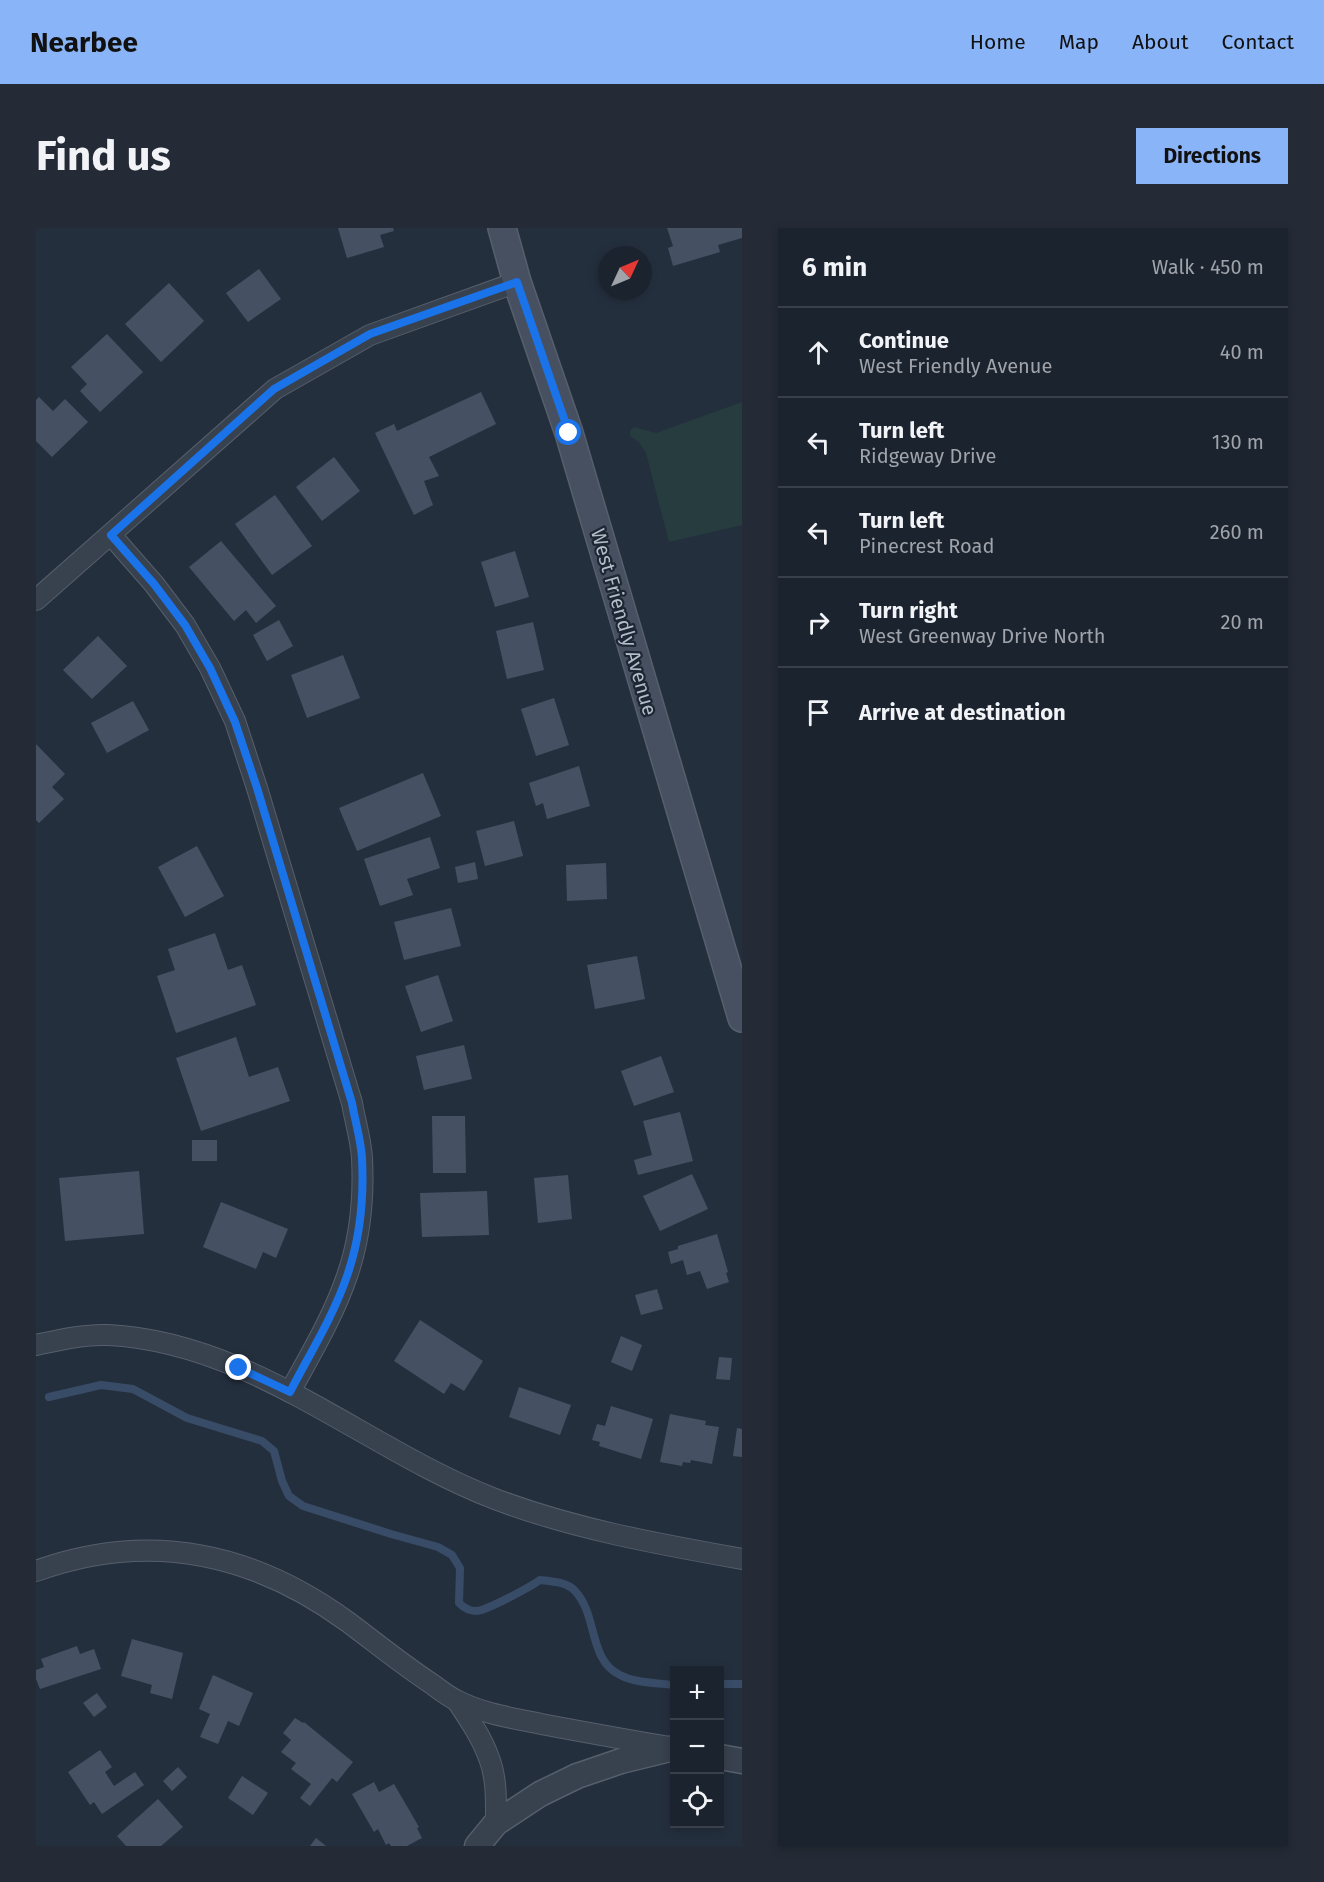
<!DOCTYPE html>
<meta charset="utf-8">
<style>
body{margin:0;font-family:"Fira Sans",sans-serif;background:#242b36;color:#f1f3f6}
.controls{position:absolute;right:18px;bottom:18px;display:grid;overflow:hidden;border-radius:0px;box-shadow:0 3px 9px #0003}
.controls button{width:54px;height:54px;display:grid;place-items:center;padding:0;border:0;border-bottom:2px solid #39404a;background:#1b232e;color:#f1f3f6;font:30px sans-serif}
.compass{position:absolute;left:562px;top:18px;width:54px;height:54px;border-radius:50%;background:#1b232e;box-shadow:0 3px 9px #0003;rotate:46deg}
.stop{position:absolute;width:18px;height:18px;margin:-14px;border:4px solid #1a73e8;border-radius:50%;background:#fff}
.stop.end{background:#1a73e8;border-color:#fff;box-shadow:0 2px 6px #0008}
.list{margin:0;padding:0;list-style:none}
h2{display:flex;justify-content:space-between;align-items:center;height:78px;margin:0;padding:0 24px;font-size:26px}
h2 small{font-size:20px;font-weight:400;color:#a0a4aa}
.list li{display:grid;grid-template-columns:39px 1fr auto;gap:18px;align-items:center;box-sizing:border-box;height:90px;padding:0 24px;border-top:2px solid #39404a}
.list b{display:block;font-size:22px;white-space:nowrap}
.list p{margin:0;font-size:20px;white-space:nowrap;color:#a0a4aa}
.list em{font-size:20px;font-style:normal;color:#a0a4aa}
.icon{flex:none;width:33px;height:33px;fill:none;stroke:currentColor;stroke-width:2;stroke-linecap:round;stroke-linejoin:round}
.map{position:relative;flex:none;width:706px;height:1618px;overflow:hidden;border-radius:0px}
header{display:flex;align-items:center;gap:36px;box-sizing:border-box;height:84px;padding:0 30px;background:#8ab4f8;color:#111}
header strong{font-size:28px}
nav{display:flex;gap:33px;margin-inline-start:auto;font-size:21px}
.intro{display:flex;align-items:center;justify-content:space-between;box-sizing:border-box;height:144px;padding:0 36px}
h1{margin:0;font-size:42px}
.button{padding:15px 27px;border-radius:0px;background:#8ab4f8;color:#111;font-size:21px;font-weight:700}
main{display:flex;gap:36px;padding:0 36px}
aside{flex:1;background:#1b232e;border-radius:0px;box-shadow:0 3px 9px #0003}
.map>svg:first-child{display:block}
.green{fill:#263c3f}
.lines{fill:none;stroke-linecap:round;stroke-linejoin:round}
.stream{stroke:#394c67;stroke-width:8}
.building{fill:#455162}
.minor-casing{stroke:#565f6c;stroke-width:22}
.tertiary-casing{stroke:#565f6c;stroke-width:27}
.secondary-casing{stroke:#565f6c;stroke-width:30}
.minor{stroke:#38414e;stroke-width:20}
.tertiary{stroke:#38414e;stroke-width:24}
.secondary{stroke:#465061;stroke-width:27}
.route{stroke:#1a73e8;stroke-width:8}
.labels{text-anchor:middle;stroke-width:4.5;stroke-linejoin:round;paint-order:stroke}
.street-label{font-size:20px;fill:#b4bcc9;stroke:#1d2633}
</style>
<header>
<strong>Nearbee</strong>
<nav><a>Home</a><a>Map</a><a>About</a><a>Contact</a></nav>
</header>
<div class="intro"><h1>Find us</h1><a class="button">Directions</a></div>
<main>
<div class="map">
<svg width="706" height="1618" viewBox="0 0 706 1618">
<rect width="100%" height="100%" fill="#242f3e"/>
<polygon class="green" points="706,174 706,297 633,314 610,225 603,214 594,208 594,203 598,199 620,205"/>
<g class="lines">
<g class="stream">
<path d="M13 1169 65 1157 97 1161 151 1190 226 1213 238 1223 246 1253 253 1268 267 1278 355 1306 402 1319 416 1327 424 1340 423 1375C428 1380 433 1383 440 1383 450 1383 494 1359 504 1352 515 1353 531 1354 539 1363 562 1387 552 1432 584 1447 599 1455 621 1455 638 1457"/>
<polyline points="684,1456 706,1456"/>
</g>
</g>
<g class="building">
<polygon points="302,0 357,0 358,3 344,7 348,19 311,30"/>
<polygon points="631,0 706,0 706,10 682,17 684,24 637,38 632,20 637,18"/>
<polygon points="223,41 245,71 212,94 190,65"/>
<polygon points="133,55 168,93 125,134 89,96"/>
<polygon points="71,106 107,144 64,184 44,163 51,156 35,139"/>
<polygon points="445,164 460,196 393,229 403,248 388,253 397,277 378,287 339,205 358,196 361,203"/>
<polygon points="3,169 17,183 29,171 52,194 16,229 0,213 0,172"/>
<polygon points="298,229 324,263 286,293 260,259"/>
<polygon points="239,267 276,318 236,347 199,296"/>
<polygon points="185,313 240,378 220,395 210,382 198,393 153,339"/>
<polygon points="479,323 493,369 459,379 445,334"/>
<polygon points="243,392 257,418 231,433 217,407"/>
<polygon points="497,394 508,442 471,451 460,403"/>
<polygon points="62,408 91,438 56,471 27,442"/>
<polygon points="307,427 324,470 271,490 255,447"/>
<polygon points="518,470 533,517 500,528 485,481"/>
<polygon points="97,473 113,502 71,525 55,495"/>
<polygon points="0,516 29,546 16,559 28,571 3,595 0,592"/>
<polygon points="543,538 554,578 511,591 507,575 500,578 493,555"/>
<polygon points="387,545 405,588 321,623 303,580"/>
<polygon points="478,593 487,628 449,638 440,603"/>
<polygon points="394,609 404,640 371,651 377,667 344,678 328,631"/>
<polygon points="161,618 188,668 149,689 122,639"/>
<polygon points="439,634 442,651 422,655 419,639"/>
<polygon points="570,635 571,671 531,673 530,637"/>
<polygon points="415,680 425,718 368,732 358,694"/>
<polygon points="179,705 192,742 206,737 220,777 140,805 121,748 139,742 132,721"/>
<polygon points="601,728 609,771 559,781 551,737"/>
<polygon points="402,747 417,793 385,804 369,758"/>
<polygon points="200,809 213,849 242,839 254,873 165,903 140,830"/>
<polygon points="428,817 436,851 388,862 380,828"/>
<polygon points="625,828 638,864 598,878 585,843"/>
<polygon points="644,884 657,933 602,947 598,932 616,927 607,893"/>
<polygon points="396,888 429,888 430,945 397,945"/>
<rect x="156" y="912" width="25" height="21"/>
<polygon points="103,943 108,1006 29,1013 23,950"/>
<polygon points="656,946 672,981 624,1003 607,968"/>
<polygon points="532,947 536,991 502,995 498,950"/>
<polygon points="451,963 453,1007 386,1009 384,965"/>
<polygon points="185,974 252,1001 240,1030 227,1024 220,1041 167,1019"/>
<polygon points="681,1006 692,1044 690,1045 693,1054 671,1061 664,1043 651,1047 647,1032 635,1036 632,1024 642,1021 642,1018"/>
<polygon points="621,1061 627,1081 605,1087 599,1067"/>
<polygon points="384,1092 447,1133 428,1163 415,1155 408,1166 358,1133"/>
<polygon points="585,1108 606,1117 596,1143 575,1134"/>
<polygon points="683,1129 696,1130 694,1152 680,1151"/>
<polygon points="483,1159 535,1177 524,1207 473,1189"/>
<polygon points="575,1178 617,1191 605,1231 563,1218 564,1214 556,1212 561,1196 569,1198"/>
<polygon points="634,1186 670,1193 669,1197 683,1199 676,1236 655,1232 654,1235 647,1234 646,1238 624,1234"/>
<polygon points="701,1200 706,1201 706,1229 697,1228"/>
<polygon points="96,1411 147,1425 136,1471 114,1465 116,1457 85,1448"/>
<polygon points="41,1418 44,1426 58,1421 65,1441 4,1461 0,1451 0,1442 8,1439 5,1431"/>
<polygon points="177,1447 217,1465 203,1498 192,1493 182,1516 164,1509 174,1486 163,1481"/>
<polygon points="61,1465 71,1479 58,1489 47,1475"/>
<polygon points="259,1490 267,1495 268,1494 317,1534 301,1554 296,1550 274,1578 264,1570 275,1556 255,1541 260,1535 245,1524 255,1512 247,1505"/>
<polygon points="64,1522 76,1539 69,1544 78,1558 99,1544 108,1557 66,1586 58,1574 54,1577 32,1544"/>
<polygon points="142,1539 151,1549 136,1563 127,1553"/>
<polygon points="206,1548 232,1565 217,1587 192,1570"/>
<polygon points="338,1554 343,1564 358,1556 383,1599 381,1600 386,1610 371,1618 355,1618 353,1615 350,1617 342,1601 338,1604 316,1566"/>
<polygon points="122,1571 147,1599 125,1618 90,1618 81,1608"/>
<polygon points="280,1610 290,1618 274,1618"/>
</g>
<g class="lines">
<g class="minor-casing">
<g id="minor">
<path d="M75 307 118 356 149 397 174 440 199 493 221 560 316 875C319 893 325 912 326 930 328 969 324 1011 311 1048 297 1089 274 1127 254 1164"/>
<polyline points="0,372 239,161 334,107 481,54"/>
<path d="M0 1117C23 1112 48 1106 72 1107 216 1114 329 1221 459 1271 538 1301 622 1316 706 1331"/>
<path d="M0 1343C113 1302 216 1324 312 1394 340 1415 367 1437 396 1456 404 1462 413 1469 422 1473 448 1486 477 1490 505 1496 548 1504 591 1512 634 1519"/>
<path d="M421 1473C433 1491 446 1510 453 1530 461 1550 460 1574 460 1595"/>
</g>
</g>
<g class="tertiary-casing">
<g id="tertiary">
<polyline points="684,1529 706,1533"/>
<polyline points="441,1618 460,1595 504,1566 541,1548 585,1533 638,1520"/>
</g>
</g>
<g class="secondary-casing">
<polyline id="secondary" points="466,0 481,54 533,205 706,790"/>
</g>
<use href="#minor" class="minor"/>
<use href="#tertiary" class="tertiary"/>
<use href="#secondary" class="secondary"/>
</g>
<g class="lines">
<path class="route" d="M203 1140 254 1164C273 1127 297 1089 311 1048 324 1011 328 969 326 930 325 912 319 893 316 875L221 560 199 494 174 440 149 397 118 356 75 307 238 161 334 106 481 54 533 205"/>
</g>
<g class="labels">
<g class="street-label">
<text transform="translate(588 394) rotate(74)" y="7">West Friendly Avenue</text>
</g>
</g>
</svg>
<div class="controls">
<button>+</button>
<button>−</button>
<button><svg class="icon" aria-label="locate" viewBox="0 0 24 24"><circle cx="12" cy="12" r="6"/><path d="M12 2v4M12 18v4M2 12h4M18 12h4"/></svg></button>
</div>
<svg class="compass" viewBox="-18 -18 36 36"><path d="M0-13l5 13h-10z" fill="#e53935"/><path d="M0 13l5-13h-10z" fill="#a0a4aa"/></svg>
<div class="stop" style="left:533px;top:205px"></div>
<div class="stop end" style="left:203px;top:1140px"></div>
</div>
<aside>
<h2>6 min<small>Walk · 450 m</small></h2>
<ul class="list">
<li><svg class="icon" aria-label="ahead" viewBox="0 0 24 24"><path d="M12 20V5M6 11l6-6 6 6"/></svg><div><b>Continue</b><p>West Friendly Avenue</p></div><em>40 m</em></li>
<li><svg class="icon" aria-label="left" viewBox="0 0 24 24"><path d="M17 20v-9H6M10 6l-5 5 5 5"/></svg><div><b>Turn left</b><p>Ridgeway Drive</p></div><em>130 m</em></li>
<li><svg class="icon" aria-label="left" viewBox="0 0 24 24"><path d="M17 20v-9H6M10 6l-5 5 5 5"/></svg><div><b>Turn left</b><p>Pinecrest Road</p></div><em>260 m</em></li>
<li><svg class="icon" aria-label="right" viewBox="0 0 24 24"><path d="M7 20v-9h11M14 6l5 5-5 5"/></svg><div><b>Turn right</b><p>West Greenway Drive North</p></div><em>20 m</em></li>
<li><svg class="icon" aria-label="arrive" viewBox="0 0 24 24"><path d="M6 21V4h12l-3 4 3 4H6"/></svg><div><b>Arrive at destination</b></div></li>
</ul>
</aside>
</main>
